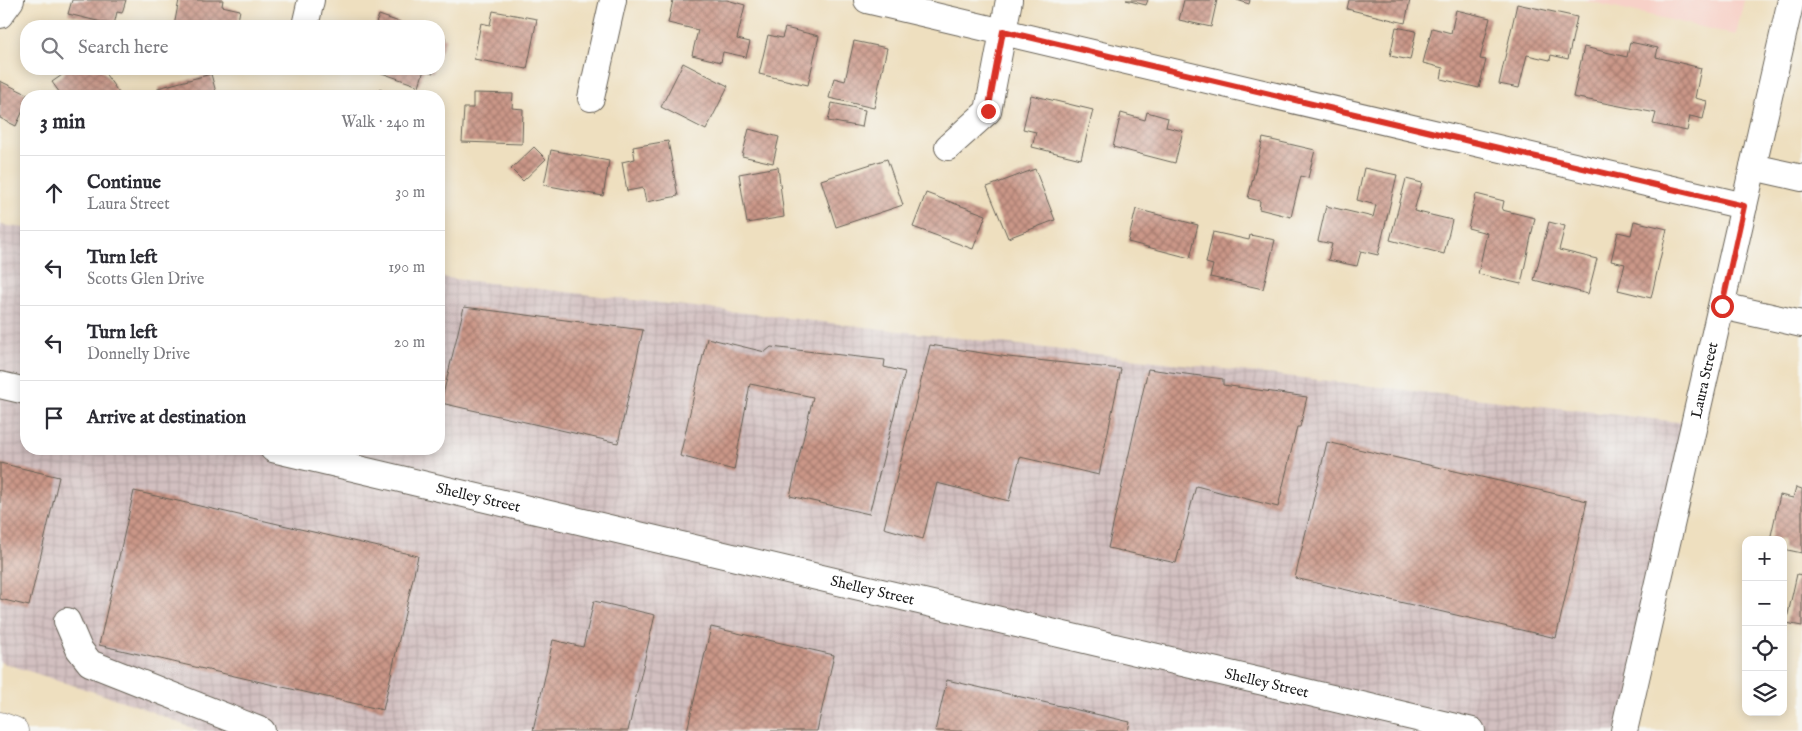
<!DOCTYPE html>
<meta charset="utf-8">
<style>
body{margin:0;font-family:"IM FELL English",serif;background:#f2f2f3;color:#2b2b33}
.controls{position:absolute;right:15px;bottom:15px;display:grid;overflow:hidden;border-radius:10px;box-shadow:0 2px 12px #0003}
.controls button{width:45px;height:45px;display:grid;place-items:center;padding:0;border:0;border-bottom:1px solid #e1e1e2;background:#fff;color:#2b2b33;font:25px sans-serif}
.stop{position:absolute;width:15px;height:15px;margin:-11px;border:4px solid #d93025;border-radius:50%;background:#fff}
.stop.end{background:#d93025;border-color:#fff;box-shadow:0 1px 5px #0008}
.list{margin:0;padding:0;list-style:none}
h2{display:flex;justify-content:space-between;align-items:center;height:65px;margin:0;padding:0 20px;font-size:21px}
h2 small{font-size:16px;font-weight:400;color:#7c7c81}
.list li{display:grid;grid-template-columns:32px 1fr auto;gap:15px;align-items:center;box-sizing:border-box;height:75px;padding:0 20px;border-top:1px solid #e1e1e2}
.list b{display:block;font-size:19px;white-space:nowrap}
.list p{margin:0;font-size:16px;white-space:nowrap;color:#7c7c81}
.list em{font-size:16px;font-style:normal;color:#7c7c81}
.icon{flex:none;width:28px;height:28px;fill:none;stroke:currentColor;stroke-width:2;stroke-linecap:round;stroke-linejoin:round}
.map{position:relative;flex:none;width:1802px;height:731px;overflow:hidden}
.search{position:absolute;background:#fff;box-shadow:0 2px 12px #0003;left:20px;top:20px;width:425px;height:55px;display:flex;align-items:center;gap:12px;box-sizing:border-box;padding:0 18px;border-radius:20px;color:#7c7c81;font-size:19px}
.panel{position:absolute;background:#fff;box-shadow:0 2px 12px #0003;left:20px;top:90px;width:425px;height:365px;border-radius:20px}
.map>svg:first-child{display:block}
.built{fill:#f7d1c8}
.industrial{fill:url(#industrial-grid)}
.building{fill:url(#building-cross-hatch)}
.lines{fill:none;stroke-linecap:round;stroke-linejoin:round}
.minor-casing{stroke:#666055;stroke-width:28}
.highway-casing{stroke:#666055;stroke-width:29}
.minor{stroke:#fff;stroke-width:26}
.highway{stroke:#fff;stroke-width:28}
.route{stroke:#d93025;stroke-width:6}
.labels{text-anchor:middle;stroke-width:5;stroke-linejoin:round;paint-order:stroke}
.street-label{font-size:15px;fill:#1c1c1c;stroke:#f6f6f2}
</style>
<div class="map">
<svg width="1802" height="731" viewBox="0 0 1802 731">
<defs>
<pattern id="industrial-grid" width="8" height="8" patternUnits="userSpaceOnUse" patternTransform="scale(1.25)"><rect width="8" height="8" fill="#d2bfc0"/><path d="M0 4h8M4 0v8" fill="none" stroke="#b4a4a4"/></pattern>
<pattern id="building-cross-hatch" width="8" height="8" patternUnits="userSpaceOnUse" patternTransform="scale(1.25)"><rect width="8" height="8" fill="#cb9788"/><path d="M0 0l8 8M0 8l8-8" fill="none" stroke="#a47a6e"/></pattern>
</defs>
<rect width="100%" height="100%" fill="#f6f6f2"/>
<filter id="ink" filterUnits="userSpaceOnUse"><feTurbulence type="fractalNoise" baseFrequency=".02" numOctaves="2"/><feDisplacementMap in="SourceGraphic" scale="10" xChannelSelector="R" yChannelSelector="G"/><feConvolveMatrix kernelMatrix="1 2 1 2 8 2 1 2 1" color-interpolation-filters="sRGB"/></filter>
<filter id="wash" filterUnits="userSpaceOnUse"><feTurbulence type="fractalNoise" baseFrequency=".0096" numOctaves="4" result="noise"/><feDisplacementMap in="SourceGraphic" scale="20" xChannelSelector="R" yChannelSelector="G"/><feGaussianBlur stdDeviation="1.12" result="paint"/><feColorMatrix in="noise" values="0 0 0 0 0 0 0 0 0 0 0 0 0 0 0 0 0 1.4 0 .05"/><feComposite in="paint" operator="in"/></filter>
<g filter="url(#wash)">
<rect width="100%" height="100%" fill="#eedfbf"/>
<polygon class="built" points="1584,0 1744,0 1736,35"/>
<polygon class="industrial" points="0,225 26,228 26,449 439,449 439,277 1695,424 1623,731 199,731 135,705 0,662"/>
<g id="blocks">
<g class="building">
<polygon points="72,0 126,0 122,13 117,12 114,25 68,14"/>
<polygon points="179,0 223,0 222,6 240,10 237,26 174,26"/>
<polygon points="673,0 727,0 745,5 737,39 750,42 746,57 723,52 721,62 692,55 698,30 668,23"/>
<polygon points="1126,0 1148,0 1146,5"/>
<polygon points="1184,0 1217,0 1211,27 1179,20"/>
<polygon points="1237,0 1250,0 1249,4"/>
<polygon points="1349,0 1410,0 1405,23 1347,9"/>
<polygon points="1517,4 1577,17 1568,59 1551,55 1550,60 1527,55 1519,88 1499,84"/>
<polygon points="1456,10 1490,18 1480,59 1486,60 1479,88 1441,79 1443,68 1423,63 1432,28 1451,33"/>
<polygon points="493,11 537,19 527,69 474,59 481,23 490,25"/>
<polygon points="379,15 411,26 375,26"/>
<polygon points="1396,27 1416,31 1410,60 1390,56"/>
<polygon points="785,28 819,36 808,85 759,74 768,35 782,38"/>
<polygon points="439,36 446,38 439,57"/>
<polygon points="854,41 887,48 874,108 829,98 834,78 845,81"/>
<polygon points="1630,42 1658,48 1656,57 1701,68 1695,98 1707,101 1703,119 1690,116 1687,131 1653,124 1656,113 1573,97 1584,47 1627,57"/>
<polygon points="683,63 728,86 706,130 661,107"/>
<polygon points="62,69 102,69 121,96 62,96 52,82 65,73"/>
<polygon points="377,69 435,69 433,73 424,70 419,86 376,71"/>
<polygon points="211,74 217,96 160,96 158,88"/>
<polygon points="0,81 31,96 26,96 26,104 16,126 0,118"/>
<polygon points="381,89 383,96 363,96"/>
<polygon points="473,93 513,94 512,108 523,109 522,144 462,142 464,108 473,108"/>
<polygon points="1031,95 1093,110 1081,159 1032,147 1036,132 1023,129"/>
<polygon points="832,103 865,110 862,127 828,121"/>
<polygon points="1147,112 1168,118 1166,127 1183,131 1175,163 1113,147 1121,113 1145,120"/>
<polygon points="749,129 779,137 773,163 742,156"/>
<polygon points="1263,138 1315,150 1308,178 1301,176 1291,217 1259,209 1260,201 1248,198"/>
<polygon points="668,141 678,196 646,202 643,188 627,191 622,162 635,159 633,147"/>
<polygon points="534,147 546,159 523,181 511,169"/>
<polygon points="551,150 609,161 603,196 544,185"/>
<polygon points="887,159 903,205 836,227 821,180"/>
<polygon points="778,167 784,217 747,223 739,174"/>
<polygon points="1364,168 1397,175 1378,255 1361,251 1357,266 1328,260 1332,244 1318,241 1326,206 1373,217 1376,205 1357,200"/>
<polygon points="1035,169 1055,220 1008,238 987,187"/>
<polygon points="1406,179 1422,183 1414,211 1452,220 1444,254 1390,240"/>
<polygon points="926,193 986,215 973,249 913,227"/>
<polygon points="1476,194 1504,201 1502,210 1535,218 1521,284 1478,274 1487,233 1468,228"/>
<polygon points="1136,209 1198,225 1190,258 1128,242"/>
<polygon points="1634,221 1667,229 1651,298 1618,290 1625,264 1611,261 1618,232 1631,235"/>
<polygon points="1549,222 1565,226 1559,250 1597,259 1588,294 1534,280"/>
<polygon points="1213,232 1249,240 1250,235 1275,240 1263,289 1210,277 1213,265 1206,263"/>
<polygon points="464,307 643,330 618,443 441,403"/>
<polygon points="707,338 765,352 771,347 885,360 884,367 905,372 869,514 790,496 813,397 750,384 734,470 680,456"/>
<polygon points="930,345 1008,357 1121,369 1099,475 1020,457 1009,501 937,483 923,539 884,528"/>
<polygon points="1148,369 1223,379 1223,385 1307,397 1300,427 1297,427 1278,507 1196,486 1176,563 1108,548"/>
<polygon points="1327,442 1587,501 1556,638 1295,578"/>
<polygon points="0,463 59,477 29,606 0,599"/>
<polygon points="1796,487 1802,489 1802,553 1783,549 1783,540 1770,540 1780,495 1793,498"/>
<polygon points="134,491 418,556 383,710 99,645"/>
<polygon points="1797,574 1802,575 1802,626 1786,623"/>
<polygon points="594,601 655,615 628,731 533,731 553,640 583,647"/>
<polygon points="711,627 834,655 817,731 687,731"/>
<polygon points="947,680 1130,722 1128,731 935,731"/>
</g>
</g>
</g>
<g filter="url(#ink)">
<use href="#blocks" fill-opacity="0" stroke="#666055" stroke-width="1"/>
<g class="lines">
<g class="minor-casing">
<g id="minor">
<polyline points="867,0 1744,206"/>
<polyline points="0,15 11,0"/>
<polyline points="305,26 311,0"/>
<polyline points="591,98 613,0"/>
<polyline points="948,147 988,111 1009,0"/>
<polyline points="1753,167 1802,178"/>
<polyline points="1722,306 1802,324"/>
<polyline points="0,385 26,391"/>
<path id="s1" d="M273 449 1472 731"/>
<polyline points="67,621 79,649 90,663 262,731"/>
<path id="s2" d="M1624 731 1791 0"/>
</g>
</g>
<g class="highway-casing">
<polyline id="highway" points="0,726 14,731"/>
</g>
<use href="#minor" class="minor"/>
<use href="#highway" class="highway"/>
</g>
</g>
<g class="lines" filter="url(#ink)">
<polyline class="route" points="988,111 1003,31 1744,206 1722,306"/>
</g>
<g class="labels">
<g class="street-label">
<text dy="5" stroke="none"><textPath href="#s2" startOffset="360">Laura Street</textPath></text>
<text dy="5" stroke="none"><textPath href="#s1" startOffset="211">Shelley Street</textPath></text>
<text dy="5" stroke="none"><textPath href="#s1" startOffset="616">Shelley Street</textPath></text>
<text dy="5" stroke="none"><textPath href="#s1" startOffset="1021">Shelley Street</textPath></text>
</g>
</g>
</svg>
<div class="controls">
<button>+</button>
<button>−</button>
<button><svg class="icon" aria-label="locate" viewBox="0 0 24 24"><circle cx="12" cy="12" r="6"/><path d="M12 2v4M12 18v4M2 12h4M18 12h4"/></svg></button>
<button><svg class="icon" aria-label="layers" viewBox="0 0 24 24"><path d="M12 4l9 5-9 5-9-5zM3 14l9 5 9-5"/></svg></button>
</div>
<div class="stop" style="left:1722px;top:306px"></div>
<div class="stop end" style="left:988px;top:111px"></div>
<div class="search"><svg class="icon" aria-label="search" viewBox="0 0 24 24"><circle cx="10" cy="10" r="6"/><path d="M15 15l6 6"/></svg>Search here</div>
<section class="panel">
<h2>3 min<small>Walk · 240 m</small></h2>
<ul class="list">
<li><svg class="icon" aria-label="ahead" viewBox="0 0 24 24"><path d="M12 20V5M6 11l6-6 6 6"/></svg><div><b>Continue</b><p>Laura Street</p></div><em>30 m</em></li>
<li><svg class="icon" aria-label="left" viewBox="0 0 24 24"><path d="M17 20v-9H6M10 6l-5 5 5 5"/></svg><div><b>Turn left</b><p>Scotts Glen Drive</p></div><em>190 m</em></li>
<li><svg class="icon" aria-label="left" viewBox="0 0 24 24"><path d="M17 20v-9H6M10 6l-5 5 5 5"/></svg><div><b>Turn left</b><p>Donnelly Drive</p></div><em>20 m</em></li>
<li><svg class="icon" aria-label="arrive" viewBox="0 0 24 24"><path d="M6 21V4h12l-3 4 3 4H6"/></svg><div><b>Arrive at destination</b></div></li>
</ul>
</section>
</div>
